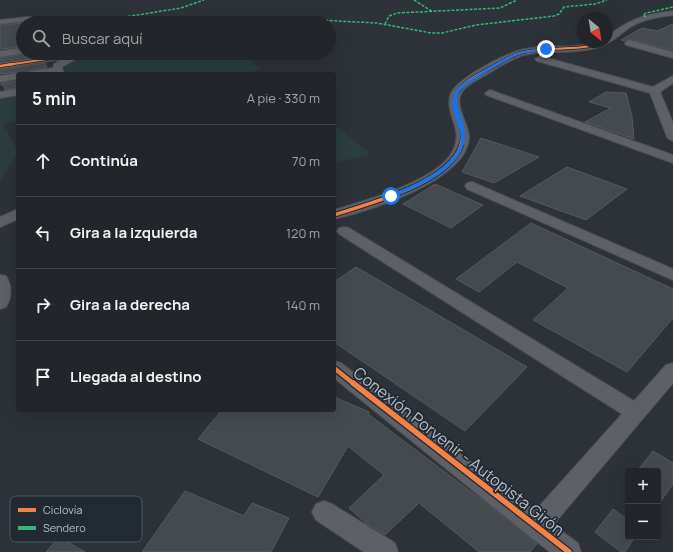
<!DOCTYPE html>
<html lang="es">
<meta charset="utf-8">
<style>
body{margin:0;font-family:Manrope,sans-serif;background:#2e3236;color:#f1f3f6}
.controls{position:absolute;right:12px;bottom:12px;display:grid;overflow:hidden;border-radius:4px;box-shadow:0 4px 16px #0002}
.controls button{width:36px;height:36px;display:grid;place-items:center;padding:0;border:0;border-bottom:1px solid #3f4347;background:#22262a;color:#f1f3f6;font:20px sans-serif}
.compass{position:absolute;left:577px;top:12px;width:36px;height:36px;border-radius:50%;background:#22262a;box-shadow:0 4px 16px #0002;rotate:150deg}
.stop{position:absolute;width:12px;height:12px;margin:-9px;border:3px solid #1a73e8;border-radius:50%;background:#fff}
.stop.end{background:#1a73e8;border-color:#fff;box-shadow:0 1px 4px #0008}
.list{margin:0;padding:0;list-style:none}
h2{display:flex;justify-content:space-between;align-items:center;height:52px;margin:0;padding:0 16px;font-size:17px}
h2 small{font-size:13px;font-weight:400;color:#a2a5a8}
.list li{display:grid;grid-template-columns:26px 1fr auto;gap:12px;align-items:center;box-sizing:border-box;height:72px;padding:0 16px;border-top:1px solid #3f4347}
.list b{display:block;font-size:15px;white-space:nowrap}
.list em{font-size:13px;font-style:normal;color:#a2a5a8}
.icon{flex:none;width:22px;height:22px;fill:none;stroke:currentColor;stroke-width:2;stroke-linecap:round;stroke-linejoin:round}
.map{position:relative;flex:none;width:673px;height:552px;overflow:hidden}
.search{position:absolute;background:#22262a;box-shadow:0 4px 16px #0002;left:16px;top:16px;width:320px;height:44px;display:flex;align-items:center;gap:10px;box-sizing:border-box;padding:0 14px;border-radius:22px;color:#a2a5a8;font-size:15px}
.panel{position:absolute;background:#22262a;box-shadow:0 4px 16px #0002;left:16px;top:72px;width:320px;height:340px;border-radius:4px}
.map>svg:first-child{display:block}
.green{fill:#2b3d3e}
.building{fill:#454a4e;stroke:#555a5f}
.lines{fill:none;stroke-linecap:round;stroke-linejoin:round}
.minor-casing{stroke:#4b4e53;stroke-width:2}
.minor{fill:#5d6066;fill-rule:evenodd}
.quiet{stroke:#33b770;stroke-width:1.5;stroke-dasharray:3 1.5;stroke-linecap:butt}
.cycleway-far4-casing{stroke:#212932;stroke-width:3.5}
.cycleway-far3-casing{stroke:#212932;stroke-width:4}
.cycleway-far2-casing{stroke:#212932;stroke-width:5.5}
.cycleway-far1-casing{stroke:#212932;stroke-width:7}
.cycleway-casing{stroke:#212932;stroke-width:8}
.cycleway-far4{stroke:#f48246;stroke-width:2}
.cycleway-far3{stroke:#f48246;stroke-width:2.5}
.cycleway-far2{stroke:#f48246;stroke-width:3.5}
.cycleway-far1{stroke:#f48246;stroke-width:4.5}
.cycleway{stroke:#f48246;stroke-width:5.5}
.route{fill:#1a73e8}
.labels{text-anchor:middle;stroke-width:3.5;stroke-linejoin:round;paint-order:stroke}
.near-street-label{font-size:16px;fill:#b8bfc8;stroke:#212932}
.key{fill:#212932;stroke:#4e565f;stroke-width:1}
.key-label{font-size:11px;fill:#b8bfc8}
</style>
<div class="map">
<svg width="673" height="552" viewBox="0 0 673 552">
<rect width="100%" height="100%" fill="#2d3238"/>
<g class="green">
<polygon points="84,53 130,53 129,56 132,53 240,53 262,69 240,74 63,74 66,71 62,64"/>
<polygon points="18,93 18,121 7,123 4,125 18,152 0,182 0,97"/>
<polygon points="334,125 371,154 334,163"/>
</g>
<g class="building">
<polygon points="23,23 23,47 0,49 0,25"/>
<polygon points="673,24 673,50 629,39 626,41 621,40 642,28 657,31"/>
<polygon points="27,53 41,53 42,55 0,61 0,58 26,54"/>
<polygon points="45,63 47,67 31,70 25,74 18,72 0,74 0,70"/>
<polygon points="18,81 18,88 5,90 4,85 1,85 1,83"/>
<polygon points="606,92 626,93 632,117 634,139 585,122 611,108 589,102"/>
<polygon points="481,138 539,157 494,183 462,172"/>
<polygon points="567,167 627,189 586,220 520,196"/>
<polygon points="435,184 483,205 451,228 403,204"/>
<polygon points="531,223 673,289 673,318 627,372 533,320 568,288 517,262 479,292 456,279"/>
<polygon points="356,267 527,367 465,431 334,342 334,282"/>
<polygon points="334,397 369,412 368,414 490,506 537,544 530,552 479,552 419,503 385,535 366,523 349,508 384,475 348,446 318,497 198,439 222,410 334,410"/>
<polygon points="653,451 673,463 673,484 658,505 658,471 637,471"/>
<polygon points="185,491 244,516 252,503 289,518 271,552 142,552"/>
<polygon points="613,509 628,520 628,537 635,537 625,552 621,552 595,532"/>
<polygon points="59,537 85,552 46,552"/>
</g>
<g class="lines">
<g class="minor-casing">
<g id="minor">
<path d="M673 11V15C659 17 645 19 632 26 621 33 612 43 599 47 575 55 549 49 524 55 510 59 496 69 484 76 477 80 466 85 462 92 453 106 470 124 469 139 465 181 369 211 334 219V210C364 201 437 181 452 152 465 130 445 116 450 96 454 79 508 52 525 49 541 46 558 47 574 46 585 45 596 42 607 42V36C633 18 642 15 673 11Z"/>
<polygon points="28,17 55,21 59,23 28,21 0,24 0,20"/>
<polygon points="629,40 673,52 673,58 626,45 625,43"/>
<polygon points="23,48 23,53 26,53 0,57 0,51"/>
<polygon points="68,53 85,54 62,67 64,74 26,74 31,71 53,68 54,64 62,59 0,69 0,63"/>
<polygon points="540,56 653,87 673,76 673,83 660,92 673,123 673,141 669,139 667,137 650,93 537,61 535,59"/>
<polygon points="18,73 22,74 18,74 18,79 0,82 0,76"/>
<polygon points="18,89 18,95 0,98 0,92"/>
<polygon points="490,90 673,155 673,163 486,95 485,93"/>
<polygon points="472,182 673,269 673,280 467,189 465,186 467,183"/>
<polygon points="18,209 18,219 0,227 0,217"/>
<polygon points="344,227 349,228 634,401 666,365 673,363 673,383 553,525 578,543 581,552 550,552 528,535 334,378 334,361 341,363 535,511 622,414 339,234 337,231 339,228"/>
<path d="M0 275 6 276C12 286 12 297 6 307L0 309Z"/>
<polygon points="324,501 332,504 395,543 398,552 364,552 316,520 312,512 316,504"/>
</g>
</g>
<use href="#minor" class="minor"/>
<g class="quiet">
<polyline points="414,0 433,12"/>
<polyline points="646,17 643,15 646,13 673,7"/>
<polyline points="102,23 106,20 181,8 204,0"/>
<polyline points="195,23 254,18 278,18 377,23 431,33 442,33 476,25 554,16 559,14 564,7 595,4 607,0"/>
<polyline points="385,24 389,16 397,13 500,8 517,0"/>
</g>
<g class="cycleway-far4-casing">
<g id="cycleway-far4">
<polyline points="7,65 80,54"/>
<path d="M496 65C505 60 514 54 524 52 551 46 578 52 604 42"/>
</g>
</g>
<g class="cycleway-far3-casing">
<g id="cycleway-far3">
<polyline points="0,66 13,64"/>
<path d="M460 147C464 137 462 130 459 120 457 113 454 105 455 98 457 83 486 71 498 64"/>
</g>
</g>
<g class="cycleway-far2-casing">
<path id="cycleway-far2" d="M334 215C370 203 447 184 461 146"/>
</g>
<g class="cycleway-far1-casing">
<polyline id="cycleway-far1" points="334,368 354,384"/>
</g>
<g class="cycleway-casing">
<polyline id="cycleway" points="353,383 569,552"/>
</g>
<use href="#cycleway-far4" class="cycleway-far4"/>
<use href="#cycleway-far3" class="cycleway-far3"/>
<use href="#cycleway-far2" class="cycleway-far2"/>
<use href="#cycleway-far1" class="cycleway-far1"/>
<use href="#cycleway" class="cycleway"/>
</g>
<path class="route" d="M546 48 547 50C538 52 526 52 517 55 508 59 463 85 459 92 453 104 462 115 464 127 473 165 421 186 393 197H389V195C410 187 460 166 461 139 461 127 451 111 452 101 453 98 454 92 456 90 462 82 506 57 516 53 525 50 537 50 546 48Z"/>
<g class="labels">
<g class="near-street-label">
<text transform="translate(459 451) rotate(38)" y="6">Conexión Porvenir - Autopista Girón</text>
</g>
</g>
<rect x="10" y="496" width="132" height="46" rx="6" class="key"/>
<rect x="18" y="508" width="18" height="4" fill="#f48246"/>
<rect x="18" y="526" width="18" height="4" fill="#33b770"/>
<g class="key-label">
<text x="43" y="514">Ciclovía</text>
<text x="43" y="532">Sendero</text>
</g>
</svg>
<div class="controls">
<button>+</button>
<button>−</button>
</div>
<svg class="compass" viewBox="-18 -18 36 36"><path d="M0-13l5 13h-10z" fill="#e53935"/><path d="M0 13l5-13h-10z" fill="#a2a5a8"/></svg>
<div class="stop" style="left:391px;top:196px"></div>
<div class="stop end" style="left:546px;top:49px"></div>
<div class="search"><svg class="icon" aria-label="search" viewBox="0 0 24 24"><circle cx="10" cy="10" r="6"/><path d="M15 15l6 6"/></svg>Buscar aquí</div>
<section class="panel">
<h2>5 min<small>A pie · 330 m</small></h2>
<ul class="list">
<li><svg class="icon" aria-label="ahead" viewBox="0 0 24 24"><path d="M12 20V5M6 11l6-6 6 6"/></svg><div><b>Continúa</b></div><em>70 m</em></li>
<li><svg class="icon" aria-label="left" viewBox="0 0 24 24"><path d="M17 20v-9H6M10 6l-5 5 5 5"/></svg><div><b>Gira a la izquierda</b></div><em>120 m</em></li>
<li><svg class="icon" aria-label="right" viewBox="0 0 24 24"><path d="M7 20v-9h11M14 6l5 5-5 5"/></svg><div><b>Gira a la derecha</b></div><em>140 m</em></li>
<li><svg class="icon" aria-label="arrive" viewBox="0 0 24 24"><path d="M6 21V4h12l-3 4 3 4H6"/></svg><div><b>Llegada al destino</b></div></li>
</ul>
</section>
</div>
